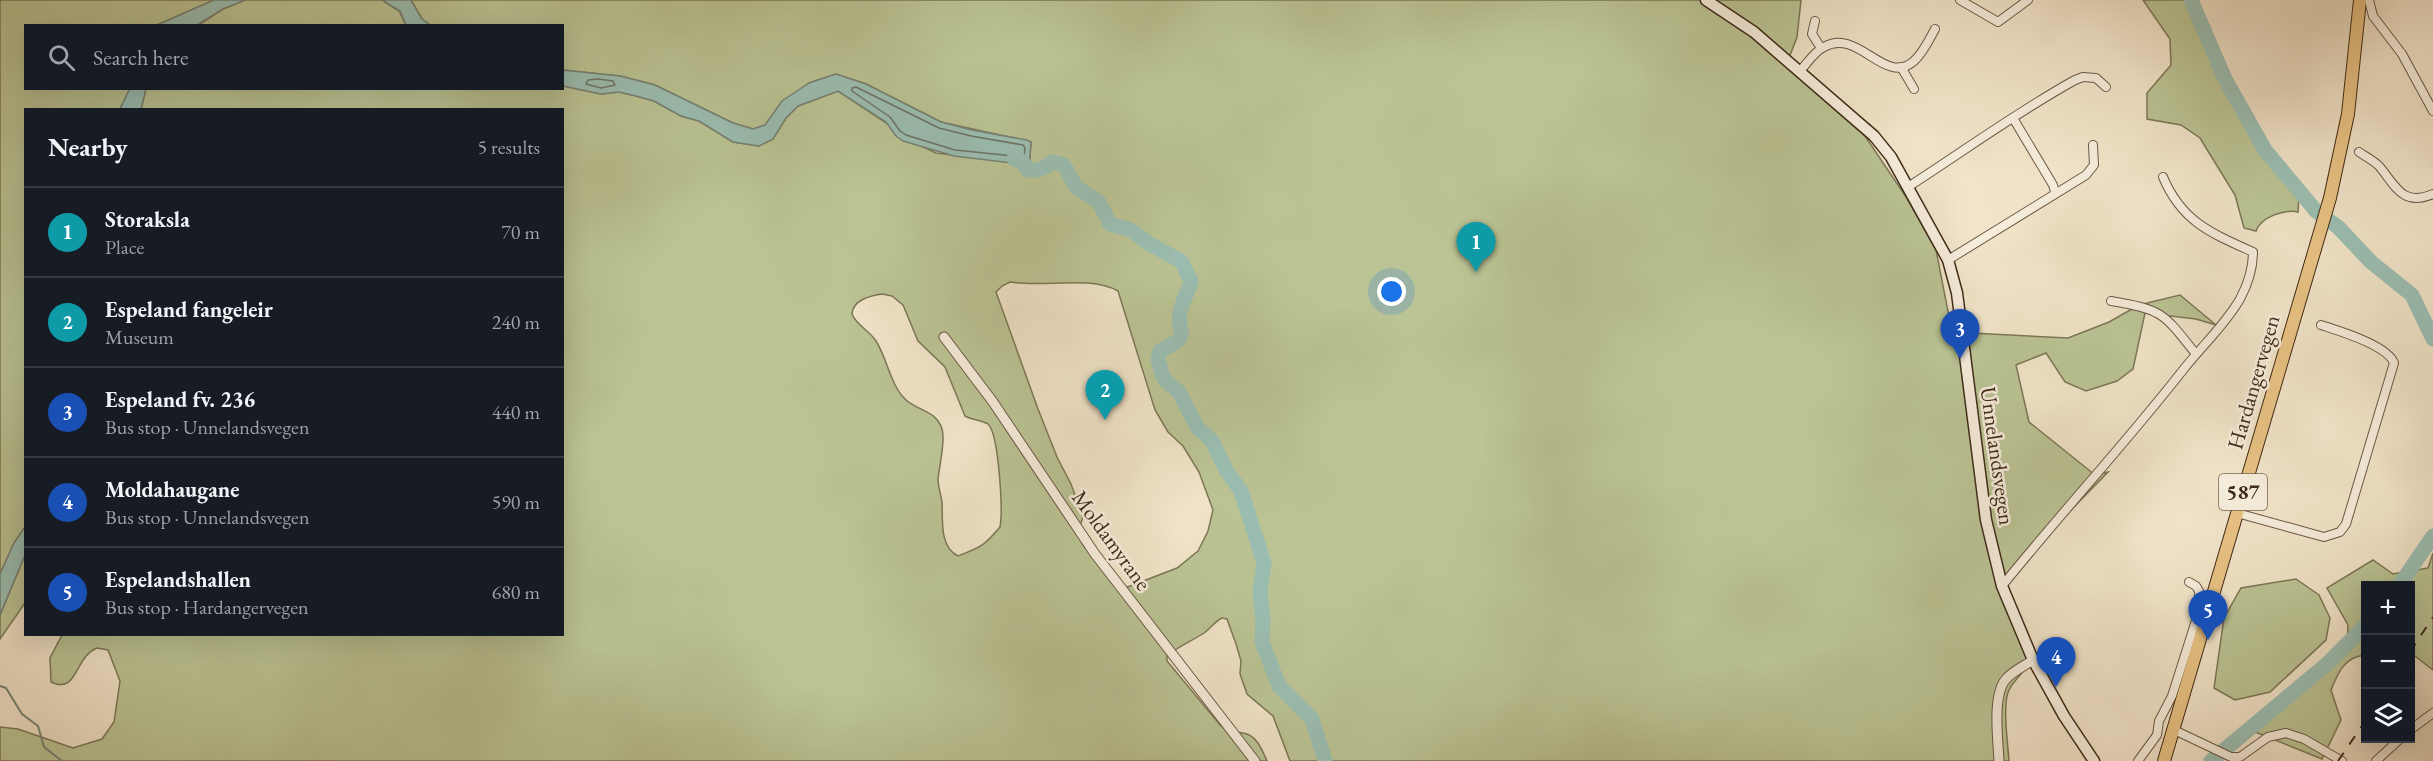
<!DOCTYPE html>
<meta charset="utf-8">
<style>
body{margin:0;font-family:"EB Garamond",serif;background:#20242c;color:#f1f3f6}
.controls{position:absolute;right:18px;bottom:18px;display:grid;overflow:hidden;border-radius:0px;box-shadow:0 6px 24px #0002}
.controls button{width:54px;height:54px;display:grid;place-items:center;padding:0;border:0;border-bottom:2px solid #363941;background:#171b24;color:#f1f3f6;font:30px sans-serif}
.you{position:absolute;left:1392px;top:292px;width:21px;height:21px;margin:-15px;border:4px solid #fff;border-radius:50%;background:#1a73e8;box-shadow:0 0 0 9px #1a73e833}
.badge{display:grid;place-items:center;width:39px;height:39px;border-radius:50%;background:#b45309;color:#fff;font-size:20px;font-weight:700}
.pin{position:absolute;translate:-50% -50px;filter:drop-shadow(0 2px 3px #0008)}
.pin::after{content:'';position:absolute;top:32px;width:21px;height:18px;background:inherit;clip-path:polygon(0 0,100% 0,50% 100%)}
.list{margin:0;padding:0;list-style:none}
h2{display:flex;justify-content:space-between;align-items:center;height:78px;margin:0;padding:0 24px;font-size:26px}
h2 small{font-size:20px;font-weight:400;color:#9ea1a6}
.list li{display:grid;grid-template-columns:39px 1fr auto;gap:18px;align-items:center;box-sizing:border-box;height:90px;padding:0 24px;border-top:2px solid #363941}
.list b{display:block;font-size:22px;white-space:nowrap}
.list p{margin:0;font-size:20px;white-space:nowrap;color:#9ea1a6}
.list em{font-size:20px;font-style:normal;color:#9ea1a6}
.icon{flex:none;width:33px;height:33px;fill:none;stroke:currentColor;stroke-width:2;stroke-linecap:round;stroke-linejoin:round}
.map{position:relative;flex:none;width:2433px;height:761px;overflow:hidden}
.search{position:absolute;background:#171b24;box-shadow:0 6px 24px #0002;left:24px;top:24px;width:540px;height:66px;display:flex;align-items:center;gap:15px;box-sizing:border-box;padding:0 21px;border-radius:0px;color:#9ea1a6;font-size:22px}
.panel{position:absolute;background:#171b24;box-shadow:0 6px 24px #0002;left:24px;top:108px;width:540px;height:528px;border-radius:0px}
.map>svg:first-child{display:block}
.green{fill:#bbc495;stroke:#7c7756;stroke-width:1.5;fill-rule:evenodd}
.water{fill:#9bbfb3;stroke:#768375;stroke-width:1.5}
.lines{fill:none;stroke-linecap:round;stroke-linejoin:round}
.shore{stroke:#6c7465;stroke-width:1.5}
.stream{stroke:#768375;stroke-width:2}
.river{stroke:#9bbfb3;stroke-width:15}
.minor-casing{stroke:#6b5844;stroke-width:10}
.tertiary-casing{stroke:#6b5844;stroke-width:11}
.secondary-casing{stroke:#3e2a17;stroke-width:13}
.primary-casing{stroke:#3e2a17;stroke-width:14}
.minor{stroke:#f6eddc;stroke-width:8}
.tertiary{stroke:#f6eddc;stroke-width:9}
.secondary{stroke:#f6eddc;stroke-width:10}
.primary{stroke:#e8c284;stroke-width:12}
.rail{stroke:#3e2a17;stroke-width:2;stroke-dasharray:10 10;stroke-linecap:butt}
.labels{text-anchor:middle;stroke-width:5;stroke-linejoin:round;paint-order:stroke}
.shield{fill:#f6eddc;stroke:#756452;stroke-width:1.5}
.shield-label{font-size:21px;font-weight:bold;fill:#3e2a17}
.street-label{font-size:22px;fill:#3e2a17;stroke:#f6eddc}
</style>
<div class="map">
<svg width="2433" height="761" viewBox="0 0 2433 761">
<rect width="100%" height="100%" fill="#f1e4c9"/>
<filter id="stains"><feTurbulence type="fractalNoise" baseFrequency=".00333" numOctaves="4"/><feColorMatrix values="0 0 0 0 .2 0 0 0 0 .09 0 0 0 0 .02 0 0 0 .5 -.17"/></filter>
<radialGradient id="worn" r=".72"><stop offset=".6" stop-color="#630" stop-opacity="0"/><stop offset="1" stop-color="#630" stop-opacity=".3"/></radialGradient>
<g class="green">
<polygon points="0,0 214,0 157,25 26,26 26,88 130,89 120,109 26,110 25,527 14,543 0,574"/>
<polygon points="245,0 382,0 399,11 406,25 197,26 223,9"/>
<path d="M411 0H1801L1797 37 1786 66 1865 136 1906 197 1936 250 1952 332 2068 338 2109 322 2139 305 2180 295 2216 325 2196 319 2145 313 2133 369 2117 381 2086 391 2065 382 2046 353 2016 365 2029 422 2095 475 2108 472 2004 579 2033 656C2027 671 2015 678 2009 690 2002 704 2008 744 2009 761H1290L1273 716 1247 694 1240 674 1241 661 1236 644 1227 619 1222 618C1214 622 1211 628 1204 633 1192 641 1178 646 1167 656V661L1221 726C1229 733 1234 731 1243 733 1257 735 1262 750 1267 761H0V727L18 729 73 748 102 739 114 722 120 681 108 650 97 648C74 657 78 695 51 682L50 658 62 635 562 634V110L141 109 146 89 562 88 563 86 601 94 619 92 636 96 654 101 681 116 699 121 733 142 759 146 773 139 786 118 798 106 838 91 921 146 936 153 1003 161 1021 165 1023 170 1029 169 1031 142 941 122 866 84 836 74 809 83 765 125 753 129 733 123 655 85 620 76 563 70 562 26 430 25 422 19ZM1010 282C1043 288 1089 275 1118 291L1155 410 1168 432 1183 446 1199 472 1213 510 1208 531 1198 551 1177 568 1125 588 1083 545 1079 537V529L1083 517 1071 484 1057 457 1038 409 996 292 1002 286ZM882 294 892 296 903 305 918 341 945 367 965 416C972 420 982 420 988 424 999 434 1003 511 1000 527 984 546 981 547 958 556 939 547 943 519 942 502 941 494 938 487 938 479 939 467 946 440 942 429 936 410 917 411 905 399 890 384 887 358 876 341 870 331 856 325 852 314 853 300 869 296 882 294Z"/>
<path d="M2143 0H2198L2223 65 2234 86 2299 195 2298 212C2284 209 2261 217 2256 231L2244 228 2235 195 2200 138 2181 125 2147 119V93L2171 65 2170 39Z"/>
<path d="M2433 553V670L2411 653 2410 586H2366L2365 655C2344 657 2338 673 2331 690L2341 720 2322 759 2250 730 2263 712 2290 698 2347 649 2348 625 2327 588 2373 560 2393 574 2428 568Z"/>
<polygon points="25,555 25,603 0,639 0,615"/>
<polygon points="2296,579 2319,595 2330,618 2326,640 2270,692 2235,700 2214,688 2224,618 2241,588"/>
</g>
<g class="water">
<polygon points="214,0 245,0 223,9 197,25 157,25"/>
<polygon points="382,0 411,0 422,19 430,25 406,25 400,11"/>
<polygon points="562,70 620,76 655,85 733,123 753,129 765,125 782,101 809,83 836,74 866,84 941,122 972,130 1027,140 1031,142 1029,169 1026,172 1021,165 1012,163 954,156 903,141 896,136 886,122 838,91 798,106 786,118 773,139 759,146 733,142 699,121 681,116 654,101 636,96 619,92 601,94 563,86"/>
<polygon points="130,88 146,89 141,109 120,109"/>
<polygon points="25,527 25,555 0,615 0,574 14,543"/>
</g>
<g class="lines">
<g class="shore">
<polygon points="598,79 613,81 615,85 601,88 586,84 588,80"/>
<polygon points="856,87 939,128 971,136 1023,145 1025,148 1024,157 1021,159 1004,155 955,150 906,135 900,131 890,117 852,91 852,88"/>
</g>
<polyline class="stream" points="0,686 6,688 22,714 38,726 44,747 62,761"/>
<g class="river">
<polyline points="2191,0 2225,79 2265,150 2316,211 2338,227 2371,262 2412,295 2433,339"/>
<path d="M1014 159 1022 161 1028 170C1037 172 1044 168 1052 162L1064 165 1076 187 1099 202 1110 224 1131 230 1148 243 1181 261 1191 281C1189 291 1183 299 1181 309 1173 333 1197 333 1160 351L1158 359 1162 374 1166 381 1179 392 1197 427 1212 441 1226 470 1241 491 1264 563 1260 592 1263 621 1262 642 1279 686 1312 719 1325 761"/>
<polyline points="2399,586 2433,536"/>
<polyline points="2211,761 2327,664 2366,625"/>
</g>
<g class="minor-casing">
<g id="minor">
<polyline points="1960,0 1998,22 2028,0"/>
<polyline points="2369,0 2373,16 2402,54 2433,111"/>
<polyline points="1815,21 1812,34 1821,48"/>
<polyline points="1901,67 1914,89"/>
<path d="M1801 70C1808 62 1814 52 1824 47 1858 27 1885 87 1914 61 1923 53 1929 40 1935 29"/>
<polyline points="2013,118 2053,185 2055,192"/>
<path d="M2359 152C2366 157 2373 160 2379 166 2396 186 2402 207 2433 194"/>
<path d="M1908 187C1964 151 2017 112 2075 80L2083 77 2096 78 2106 87"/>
<polyline points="1948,260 2086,175 2094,165 2093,145"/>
<path d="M2111 301C2164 310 2163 313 2196 354"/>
<path d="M2237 513 2324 537 2340 532 2346 524 2394 363C2387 345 2339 331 2321 325"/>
<path d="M2002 586C2061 513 2125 444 2183 370 2201 347 2225 325 2240 299 2248 284 2253 269 2253 252 2211 233 2182 222 2163 177"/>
<polyline points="2172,729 2231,757 2240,757 2268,737 2286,733 2304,739 2342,761"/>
<polyline points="2410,730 2433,713"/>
<polyline points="2138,761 2157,735 2159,721 2172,696 2200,608 2199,591 2196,586 2189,582"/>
<polyline points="2376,761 2401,738"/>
</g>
</g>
<g class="tertiary-casing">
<g id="tertiary">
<polyline points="944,337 993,402 1095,554 1255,761"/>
<path d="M1999 761C1998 739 1992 695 2006 679 2013 671 2024 666 2033 660"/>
</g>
</g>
<g class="secondary-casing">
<polyline id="secondary" points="1706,0 1754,32 1874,136 1891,157 1948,260 1957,293 1986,520 2002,586 2033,660 2064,716 2094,761"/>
</g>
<g class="primary-casing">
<polyline id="primary" points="2164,761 2330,198 2348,114 2360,0"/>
</g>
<use href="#minor" class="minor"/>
<use href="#tertiary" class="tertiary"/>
<use href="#secondary" class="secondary"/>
<use href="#primary" class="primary"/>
<g class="rail">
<polyline points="2410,652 2433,617"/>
<polyline points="2338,761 2366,720"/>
</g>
</g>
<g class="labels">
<rect class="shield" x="2219" y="474" width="48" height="36" rx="4.5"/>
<g class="shield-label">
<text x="2243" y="499">587</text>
</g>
<g class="street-label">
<text transform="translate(2253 382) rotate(-74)" y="8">Hardangervegen</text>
<text transform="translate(1998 456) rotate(82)" y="8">Unnelandsvegen</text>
<text transform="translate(1112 540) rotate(54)" y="8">Moldamyrane</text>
</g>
</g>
<rect width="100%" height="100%" filter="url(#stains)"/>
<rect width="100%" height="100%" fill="url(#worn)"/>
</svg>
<div class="controls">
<button>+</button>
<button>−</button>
<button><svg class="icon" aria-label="layers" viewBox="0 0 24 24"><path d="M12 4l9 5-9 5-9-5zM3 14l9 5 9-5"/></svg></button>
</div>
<div class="you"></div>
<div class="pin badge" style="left:1476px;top:272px;background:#0f9aa8">1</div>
<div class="pin badge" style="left:1105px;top:420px;background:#0f9aa8">2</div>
<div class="pin badge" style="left:1960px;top:359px;background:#1a4fb4">3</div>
<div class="pin badge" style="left:2056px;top:687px;background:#1a4fb4">4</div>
<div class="pin badge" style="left:2208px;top:640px;background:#1a4fb4">5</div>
<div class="search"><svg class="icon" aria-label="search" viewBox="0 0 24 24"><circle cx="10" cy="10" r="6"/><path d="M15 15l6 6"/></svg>Search here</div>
<section class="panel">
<h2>Nearby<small>5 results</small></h2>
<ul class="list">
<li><span class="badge" style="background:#0f9aa8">1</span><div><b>Storaksla</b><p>Place</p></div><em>70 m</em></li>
<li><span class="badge" style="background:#0f9aa8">2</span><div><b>Espeland fangeleir</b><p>Museum</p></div><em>240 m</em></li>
<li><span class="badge" style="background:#1a4fb4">3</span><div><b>Espeland fv. 236</b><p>Bus stop · Unnelandsvegen</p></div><em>440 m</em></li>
<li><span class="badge" style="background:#1a4fb4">4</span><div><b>Moldahaugane</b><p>Bus stop · Unnelandsvegen</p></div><em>590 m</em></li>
<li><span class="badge" style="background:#1a4fb4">5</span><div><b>Espelandshallen</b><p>Bus stop · Hardangervegen</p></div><em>680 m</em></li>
</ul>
</section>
</div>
